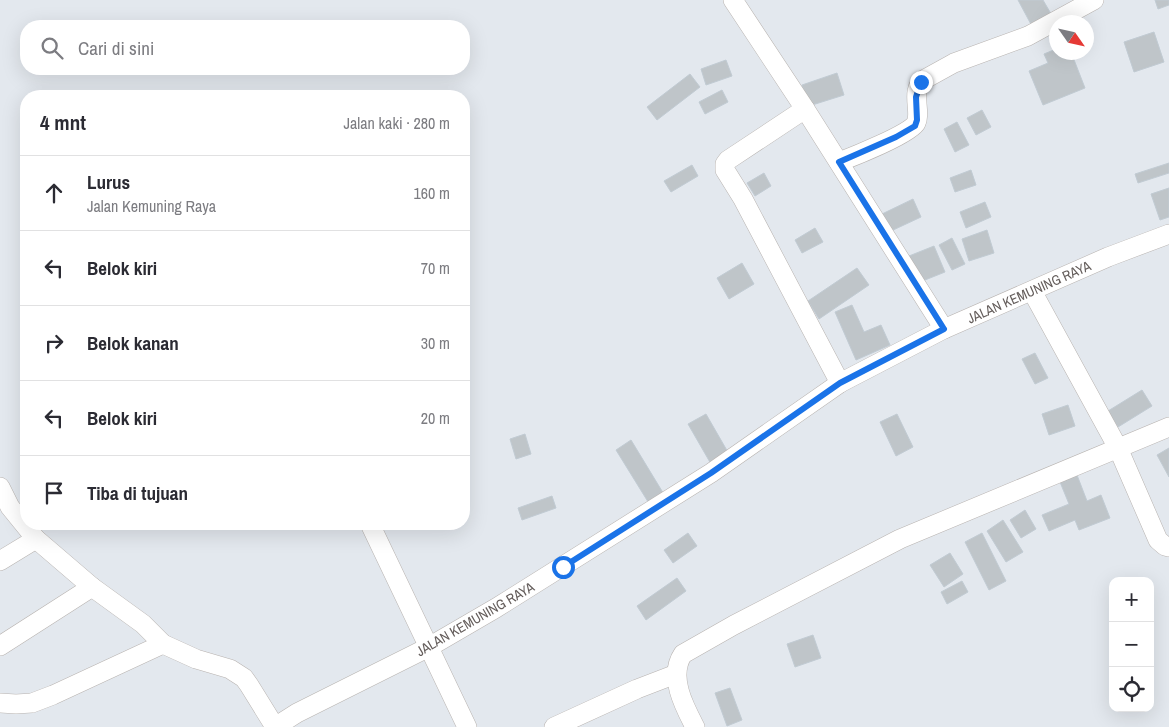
<!DOCTYPE html>
<html lang="id">
<meta charset="utf-8">
<style>
body{margin:0;font-family:"Archivo Narrow",sans-serif;background:#f2f2f3;color:#2b2b33}
.controls{position:absolute;right:15px;bottom:15px;display:grid;overflow:hidden;border-radius:10px;box-shadow:0 5px 20px #0002}
.controls button{width:45px;height:45px;display:grid;place-items:center;padding:0;border:0;border-bottom:1px solid #e1e1e2;background:#fff;color:#2b2b33;font:25px sans-serif}
.compass{position:absolute;left:1049px;top:15px;width:45px;height:45px;border-radius:50%;background:#fff;box-shadow:0 5px 20px #0002;rotate:124deg}
.stop{position:absolute;width:15px;height:15px;margin:-11px;border:4px solid #1a73e8;border-radius:50%;background:#fff}
.stop.end{background:#1a73e8;border-color:#fff;box-shadow:0 1px 5px #0008}
.list{margin:0;padding:0;list-style:none}
h2{display:flex;justify-content:space-between;align-items:center;height:65px;margin:0;padding:0 20px;font-size:21px}
h2 small{font-size:16px;font-weight:400;color:#7c7c81}
.list li{display:grid;grid-template-columns:32px 1fr auto;gap:15px;align-items:center;box-sizing:border-box;height:75px;padding:0 20px;border-top:1px solid #e1e1e2}
.list b{display:block;font-size:19px;white-space:nowrap}
.list p{margin:0;font-size:16px;white-space:nowrap;color:#7c7c81}
.list em{font-size:16px;font-style:normal;color:#7c7c81}
.icon{flex:none;width:28px;height:28px;fill:none;stroke:currentColor;stroke-width:2;stroke-linecap:round;stroke-linejoin:round}
.map{position:relative;flex:none;width:1169px;height:727px;overflow:hidden}
.search{position:absolute;background:#fff;box-shadow:0 5px 20px #0002;left:20px;top:20px;width:450px;height:55px;display:flex;align-items:center;gap:12px;box-sizing:border-box;padding:0 18px;border-radius:20px;color:#7c7c81;font-size:19px}
.panel{position:absolute;background:#fff;box-shadow:0 5px 20px #0002;left:20px;top:90px;width:450px;height:440px;border-radius:20px}
.map>svg:first-child{display:block}
.building{fill:#bfc5c9;stroke:#c1cbd3}
.lines{fill:none;stroke-linecap:round;stroke-linejoin:round}
.minor-casing{stroke:#b8b3b0;stroke-width:20}
.minor{stroke:#fff;stroke-width:19}
.route{stroke:#1a73e8;stroke-width:6}
.labels{text-anchor:middle;stroke-width:4.5;stroke-linejoin:round;paint-order:stroke}
.street-label{font-size:14px;fill:#645d5b;stroke:#fff}
</style>
<div class="map">
<svg width="1169" height="727" viewBox="0 0 1169 727">
<rect width="100%" height="100%" fill="#e3e8ee"/>
<g class="building">
<polygon points="1018,0 1043,0 1054,19 1034,30"/>
<polygon points="1155,0 1169,0 1169,5 1158,9"/>
<polygon points="1154,32 1164,62 1134,72 1124,42"/>
<polygon points="1056,49 1056,52 1071,52 1085,88 1043,105 1029,71 1048,63 1044,54"/>
<polygon points="726,60 732,76 706,85 701,69"/>
<polygon points="837,73 844,95 809,106 802,85"/>
<polygon points="690,74 700,87 657,120 647,107"/>
<polygon points="722,90 728,102 705,114 699,102"/>
<polygon points="982,110 991,127 976,135 967,118"/>
<polygon points="957,122 969,145 955,152 944,129"/>
<polygon points="1169,163 1169,173 1138,183 1135,174"/>
<polygon points="692,165 698,176 671,192 664,181"/>
<polygon points="971,170 976,185 955,192 950,178"/>
<polygon points="764,173 771,186 755,196 747,183"/>
<polygon points="1169,188 1169,217 1160,220 1151,194"/>
<polygon points="913,199 921,217 891,231 882,214"/>
<polygon points="985,202 991,217 966,228 960,212"/>
<polygon points="815,228 823,242 802,253 795,240"/>
<polygon points="987,230 994,253 969,261 962,239"/>
<polygon points="952,238 965,264 952,270 939,245"/>
<polygon points="934,246 945,272 920,282 909,256"/>
<polygon points="742,263 754,284 729,299 717,278"/>
<polygon points="857,268 869,285 819,319 808,301"/>
<polygon points="852,305 864,332 881,325 890,345 856,360 835,312"/>
<polygon points="1035,353 1048,378 1035,384 1022,359"/>
<polygon points="1142,390 1152,406 1118,427 1108,411"/>
<polygon points="1068,405 1075,426 1049,435 1042,414"/>
<polygon points="706,414 729,454 711,464 688,424"/>
<polygon points="897,414 913,447 896,456 880,422"/>
<polygon points="525,434 531,454 516,459 510,439"/>
<polygon points="631,440 665,496 650,505 616,450"/>
<polygon points="1169,448 1169,477 1157,455"/>
<polygon points="1077,475 1087,501 1101,495 1110,518 1079,530 1075,520 1049,531 1042,515 1069,504 1060,482"/>
<polygon points="552,496 556,508 522,520 518,508"/>
<polygon points="1025,510 1036,529 1021,538 1010,520"/>
<polygon points="1003,520 1023,552 1006,562 987,531"/>
<polygon points="688,533 697,546 673,563 664,550"/>
<polygon points="982,533 1006,581 989,590 965,542"/>
<polygon points="950,553 963,574 944,587 930,565"/>
<polygon points="677,578 686,591 646,620 637,606"/>
<polygon points="962,581 968,592 947,604 941,592"/>
<polygon points="813,635 821,658 795,667 787,644"/>
<polygon points="730,688 742,720 727,726 715,693"/>
</g>
<g class="lines">
<g class="minor-casing">
<g id="minor">
<polyline points="733,0 805,109 944,329"/>
<polyline points="805,109 728,160 725,164 725,170 743,199 840,383"/>
<path d="M839 162C852 157 912 133 916 123 922 111 909 90 925 79L954 63 1028 36 1094 0"/>
<polyline points="1032,291 1118,448 1158,540 1165,546 1169,547"/>
<polyline points="0,487 10,507 36,539 92,587 143,624 163,644 196,659 230,669 244,678 249,685 275,727"/>
<polyline points="370,524 467,727"/>
<polyline points="0,561 36,539"/>
<polyline points="0,646 92,587"/>
<polyline points="0,703 16,704 32,703 53,695 163,644"/>
<polyline points="275,727 297,713 429,647 496,608 711,473 840,383 944,329 1108,257 1169,234"/>
<polyline points="554,727 637,689 676,674"/>
<path d="M695 727C684 706 668 676 683 654L734 625 900 539 1169 427"/>
</g>
</g>
<use href="#minor" class="minor"/>
</g>
<g class="lines">
<polyline class="route" points="563,567 711,473 840,383 944,329 839,162 896,137 915,126 917,120 916,97 921,82"/>
</g>
<g class="labels">
<g class="street-label">
<text transform="translate(1029 292) rotate(-24)" y="5">JALAN KEMUNING RAYA</text>
<text transform="translate(475 619) rotate(-30)" y="5">JALAN KEMUNING RAYA</text>
</g>
</g>
</svg>
<div class="controls">
<button>+</button>
<button>−</button>
<button><svg class="icon" aria-label="locate" viewBox="0 0 24 24"><circle cx="12" cy="12" r="6"/><path d="M12 2v4M12 18v4M2 12h4M18 12h4"/></svg></button>
</div>
<svg class="compass" viewBox="-18 -18 36 36"><path d="M0-13l5 13h-10z" fill="#e53935"/><path d="M0 13l5-13h-10z" fill="#7c7c81"/></svg>
<div class="stop" style="left:563px;top:567px"></div>
<div class="stop end" style="left:921px;top:82px"></div>
<div class="search"><svg class="icon" aria-label="search" viewBox="0 0 24 24"><circle cx="10" cy="10" r="6"/><path d="M15 15l6 6"/></svg>Cari di sini</div>
<section class="panel">
<h2>4 mnt<small>Jalan kaki · 280 m</small></h2>
<ul class="list">
<li><svg class="icon" aria-label="ahead" viewBox="0 0 24 24"><path d="M12 20V5M6 11l6-6 6 6"/></svg><div><b>Lurus</b><p>Jalan Kemuning Raya</p></div><em>160 m</em></li>
<li><svg class="icon" aria-label="left" viewBox="0 0 24 24"><path d="M17 20v-9H6M10 6l-5 5 5 5"/></svg><div><b>Belok kiri</b></div><em>70 m</em></li>
<li><svg class="icon" aria-label="right" viewBox="0 0 24 24"><path d="M7 20v-9h11M14 6l5 5-5 5"/></svg><div><b>Belok kanan</b></div><em>30 m</em></li>
<li><svg class="icon" aria-label="left" viewBox="0 0 24 24"><path d="M17 20v-9H6M10 6l-5 5 5 5"/></svg><div><b>Belok kiri</b></div><em>20 m</em></li>
<li><svg class="icon" aria-label="arrive" viewBox="0 0 24 24"><path d="M6 21V4h12l-3 4 3 4H6"/></svg><div><b>Tiba di tujuan</b></div></li>
</ul>
</section>
</div>
